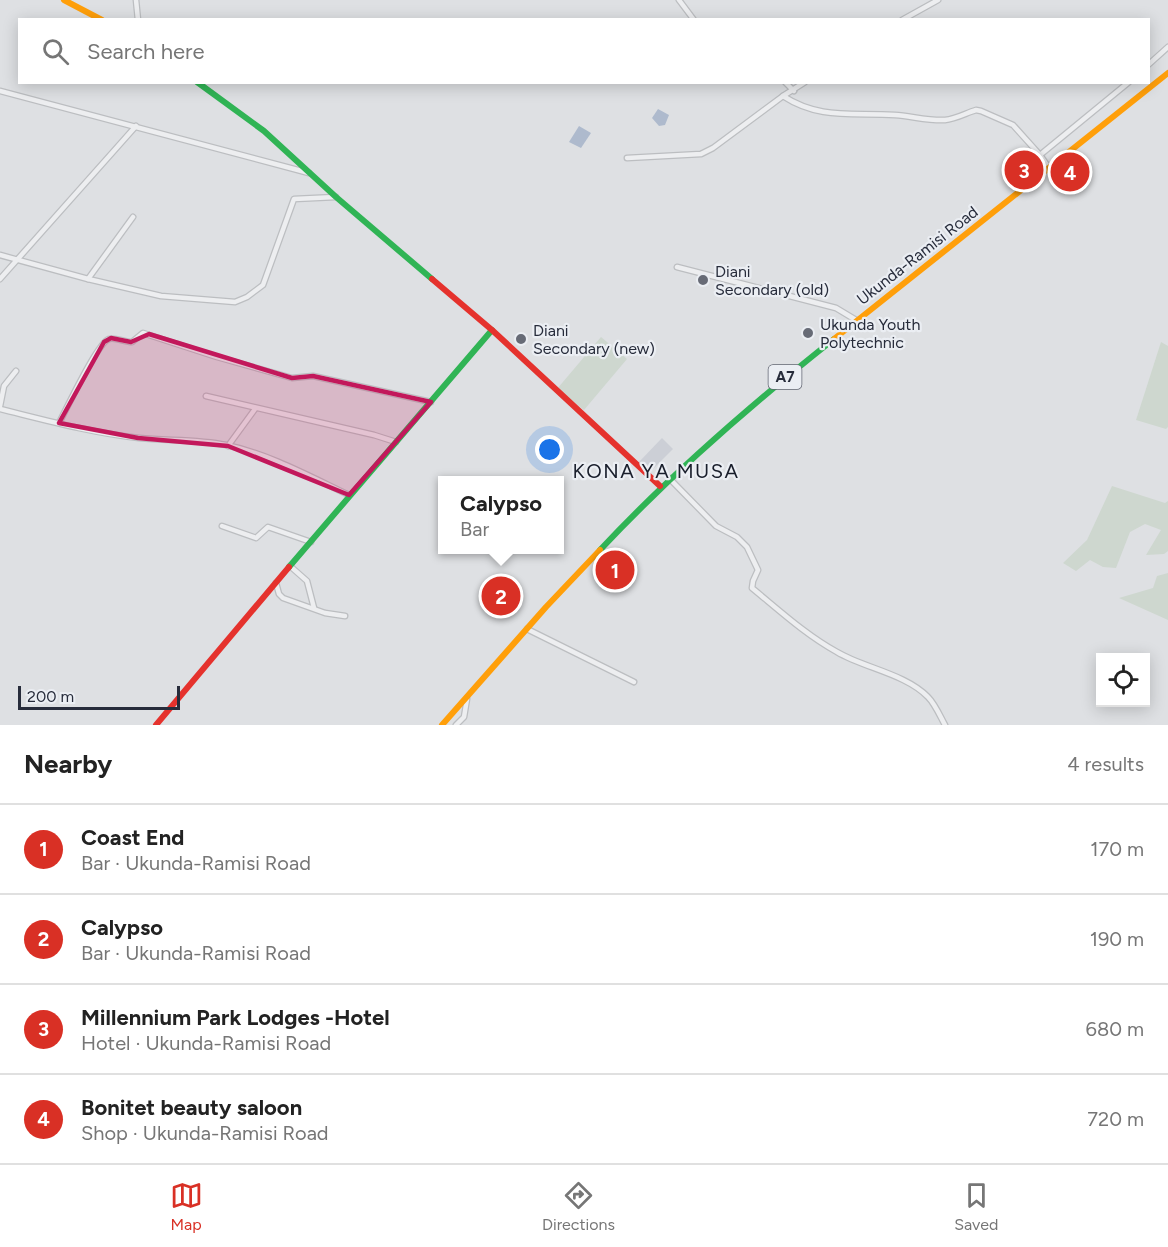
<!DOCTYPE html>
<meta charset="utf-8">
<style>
body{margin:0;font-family:Figtree,sans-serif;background:#f2f2f2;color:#222}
.controls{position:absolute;right:18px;bottom:18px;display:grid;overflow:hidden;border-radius:0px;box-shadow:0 3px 15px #0003}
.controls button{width:54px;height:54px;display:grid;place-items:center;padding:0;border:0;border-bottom:2px solid #e0e0e0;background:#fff;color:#222;font:30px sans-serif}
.scale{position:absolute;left:18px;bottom:15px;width:162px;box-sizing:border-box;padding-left:6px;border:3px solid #272c3b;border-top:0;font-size:16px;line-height:21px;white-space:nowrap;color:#272c3b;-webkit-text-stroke:4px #ebeef3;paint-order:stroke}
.you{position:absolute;left:550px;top:450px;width:21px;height:21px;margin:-15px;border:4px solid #fff;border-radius:50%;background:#1a73e8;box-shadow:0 0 0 9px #1a73e833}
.badge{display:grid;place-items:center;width:39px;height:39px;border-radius:50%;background:#d93025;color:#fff;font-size:20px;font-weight:700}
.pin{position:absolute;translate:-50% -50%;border:3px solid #fff;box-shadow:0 2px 6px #0006}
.popup{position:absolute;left:438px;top:476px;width:126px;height:78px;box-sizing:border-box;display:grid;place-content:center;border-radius:0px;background:#fff;filter:drop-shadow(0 2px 4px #0005);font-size:20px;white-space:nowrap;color:#767676}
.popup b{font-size:22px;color:#222}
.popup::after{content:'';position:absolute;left:50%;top:100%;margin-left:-12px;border:12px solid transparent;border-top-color:#fff}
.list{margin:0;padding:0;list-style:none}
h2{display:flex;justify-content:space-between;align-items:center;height:78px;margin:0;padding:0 24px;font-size:26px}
h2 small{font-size:20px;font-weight:400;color:#767676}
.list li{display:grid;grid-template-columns:39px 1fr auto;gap:18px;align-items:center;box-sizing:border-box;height:90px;padding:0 24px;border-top:2px solid #e0e0e0}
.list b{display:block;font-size:22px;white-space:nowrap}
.list p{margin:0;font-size:20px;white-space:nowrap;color:#767676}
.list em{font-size:20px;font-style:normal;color:#767676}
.icon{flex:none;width:33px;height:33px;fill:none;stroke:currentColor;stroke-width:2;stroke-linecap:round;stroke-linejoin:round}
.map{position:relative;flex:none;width:1168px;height:725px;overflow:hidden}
.search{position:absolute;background:#fff;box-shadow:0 3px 15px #0003;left:18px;right:18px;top:18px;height:66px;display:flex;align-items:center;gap:15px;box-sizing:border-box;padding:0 21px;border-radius:0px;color:#767676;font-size:22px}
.sheet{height:438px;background:#fff}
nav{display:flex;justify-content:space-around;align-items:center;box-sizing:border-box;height:84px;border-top:2px solid #e0e0e0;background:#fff;font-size:16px;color:#767676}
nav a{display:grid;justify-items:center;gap:3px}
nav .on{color:#d93025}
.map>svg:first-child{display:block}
.built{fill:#cccfd6}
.green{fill:#ced7cf}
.water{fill:#aebacd}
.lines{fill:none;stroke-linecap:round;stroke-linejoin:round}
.street-casing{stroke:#bcbec1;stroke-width:7}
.street{stroke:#edeef0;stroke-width:4.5}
.fast{stroke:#30b455;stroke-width:6}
.slow{stroke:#ff9f0a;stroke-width:6}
.jam{stroke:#e5322d;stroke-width:6}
.marked{fill:#c2185b;fill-opacity:0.2;stroke:#c2185b;stroke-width:4.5;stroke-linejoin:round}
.poi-dot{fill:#676b76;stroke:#ebeef3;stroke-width:2}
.labels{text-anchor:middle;stroke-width:4.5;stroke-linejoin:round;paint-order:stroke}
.shield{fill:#ebeef3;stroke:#626672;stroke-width:1.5}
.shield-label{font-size:15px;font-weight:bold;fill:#272c3b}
.street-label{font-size:16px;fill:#272c3b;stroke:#ebeef3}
.poi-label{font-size:16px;fill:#272c3b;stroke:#ebeef3;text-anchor:start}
.quarter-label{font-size:20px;letter-spacing:1.5px;fill:#191e2b;stroke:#ebeef3}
</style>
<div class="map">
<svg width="1168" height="725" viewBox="0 0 1168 725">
<rect width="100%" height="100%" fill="#dee0e3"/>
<polygon class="built" points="662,438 673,449 650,472 639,462"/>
<g class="green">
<polygon points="601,337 627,359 584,410 557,389"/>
<polygon points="1161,342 1168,346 1168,427 1166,429 1136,420"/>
<polygon points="1112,486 1165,503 1168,501 1168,551 1164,554 1146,555 1161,530 1145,524 1130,532 1116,568 1103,567 1090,560 1076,571 1063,563 1087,540"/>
<polygon points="1168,573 1168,620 1119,598 1153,588 1157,576"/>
</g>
<g class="water">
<polygon points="658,109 669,115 665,125 659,126 652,118"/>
<polygon points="579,126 591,133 581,148 569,142"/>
</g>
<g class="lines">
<g class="street-casing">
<g id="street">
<polyline points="136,0 138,20"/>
<polyline points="679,0 694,20"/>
<polyline points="902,20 938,0"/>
<polyline points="1148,65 1168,47"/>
<polyline points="785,82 794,91"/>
<polyline points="0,91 309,173"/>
<path d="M783 96C820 120 853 112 895 115 911 116 929 121 945 120 956 119 966 113 976 110L981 111 1013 125 1040 155"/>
<polyline points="627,158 701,154 713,148 783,96 805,82"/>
<polyline points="1049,168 1040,155 1129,82"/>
<polyline points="0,255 88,279 161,296 235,302 247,297 263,285 294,199 336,197"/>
<polyline points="677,267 836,308 856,320"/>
<polyline points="0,279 136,126"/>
<polyline points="88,279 133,217"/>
<polyline points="206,396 374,435 396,442"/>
<polyline points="0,406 4,386 16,371"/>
<path d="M0 409C45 420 92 433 139 438 168 441 197 439 226 445 269 454 309 476 349 495"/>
<path d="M59 423C66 410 98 342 109 339 115 337 125 342 132 342L143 333 217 357 292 378 313 376 431 402"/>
<polyline points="228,446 255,409"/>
<path d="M669 478 716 526 737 537 747 547 758 570 753 581 752 588C780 611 806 635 837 652 864 668 906 674 928 697 935 704 940 716 945 725"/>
<polyline points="222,526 256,538 268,527 311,542"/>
<polyline points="290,566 307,581 314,608"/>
<polyline points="276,583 279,594 283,598 325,613 345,616"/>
<polyline points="527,629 634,682"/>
<polyline points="456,725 464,717 467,699"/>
</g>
</g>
<use href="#street" class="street"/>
<g class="fast">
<polyline points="197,82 264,131 336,197 432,279"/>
<path d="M600 550C672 473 752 404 834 339"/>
<polyline points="289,567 492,330"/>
</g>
<g class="slow">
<polyline points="64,0 102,20"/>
<polyline points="834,339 1168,73"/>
<polyline points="442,725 546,607 600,550"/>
</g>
<g class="jam">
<polyline points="432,279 492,330 660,486"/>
<polyline points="156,725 289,567"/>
</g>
</g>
<path class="marked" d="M149 334 292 378 313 376 431 402 349 495 228 446 138 438 59 423 104 342 111 338 131 342Z"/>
<g class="poi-dot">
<circle cx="703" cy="280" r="6"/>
<circle cx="808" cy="333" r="6"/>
<circle cx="521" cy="339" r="6"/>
</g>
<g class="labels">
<rect class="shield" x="768.5" y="365" width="33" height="24" rx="4.5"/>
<g class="shield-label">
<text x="785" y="382">A7</text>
</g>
<g class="street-label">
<text transform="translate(917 255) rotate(-38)" y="6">Ukunda-Ramisi Road</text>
</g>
<g class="poi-label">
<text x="715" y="277">Diani<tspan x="715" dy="18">Secondary (old)</tspan></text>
<text x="820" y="330">Ukunda Youth<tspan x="820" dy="18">Polytechnic</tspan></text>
<text x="533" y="336">Diani<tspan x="533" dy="18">Secondary (new)</tspan></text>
</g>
<g class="quarter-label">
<text x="656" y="478">KONA YA MUSA</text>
</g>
</g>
</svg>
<div class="controls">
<button><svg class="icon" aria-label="locate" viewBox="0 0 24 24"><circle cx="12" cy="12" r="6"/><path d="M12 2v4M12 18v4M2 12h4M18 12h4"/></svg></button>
</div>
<div class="scale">200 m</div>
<div class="you"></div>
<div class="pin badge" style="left:615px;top:570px">1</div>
<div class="pin badge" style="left:501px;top:596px">2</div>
<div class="popup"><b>Calypso</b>Bar</div>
<div class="pin badge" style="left:1024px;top:170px">3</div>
<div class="pin badge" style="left:1070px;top:172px">4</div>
<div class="search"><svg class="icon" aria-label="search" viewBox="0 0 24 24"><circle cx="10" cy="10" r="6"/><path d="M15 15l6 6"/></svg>Search here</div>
</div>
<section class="sheet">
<h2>Nearby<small>4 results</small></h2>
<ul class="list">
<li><span class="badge">1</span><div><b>Coast End</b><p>Bar · Ukunda-Ramisi Road</p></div><em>170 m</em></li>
<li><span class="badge">2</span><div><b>Calypso</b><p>Bar · Ukunda-Ramisi Road</p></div><em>190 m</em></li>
<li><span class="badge">3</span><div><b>Millennium Park Lodges -Hotel</b><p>Hotel · Ukunda-Ramisi Road</p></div><em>680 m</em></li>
<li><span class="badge">4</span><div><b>Bonitet beauty saloon</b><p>Shop · Ukunda-Ramisi Road</p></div><em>720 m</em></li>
</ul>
</section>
<nav>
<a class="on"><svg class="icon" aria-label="map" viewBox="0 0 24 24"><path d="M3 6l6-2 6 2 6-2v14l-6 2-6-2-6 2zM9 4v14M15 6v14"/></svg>Map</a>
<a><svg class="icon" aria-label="directions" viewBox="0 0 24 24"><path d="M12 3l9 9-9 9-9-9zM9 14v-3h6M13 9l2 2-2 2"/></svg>Directions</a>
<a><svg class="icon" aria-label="saved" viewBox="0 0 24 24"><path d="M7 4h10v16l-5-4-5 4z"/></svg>Saved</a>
</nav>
